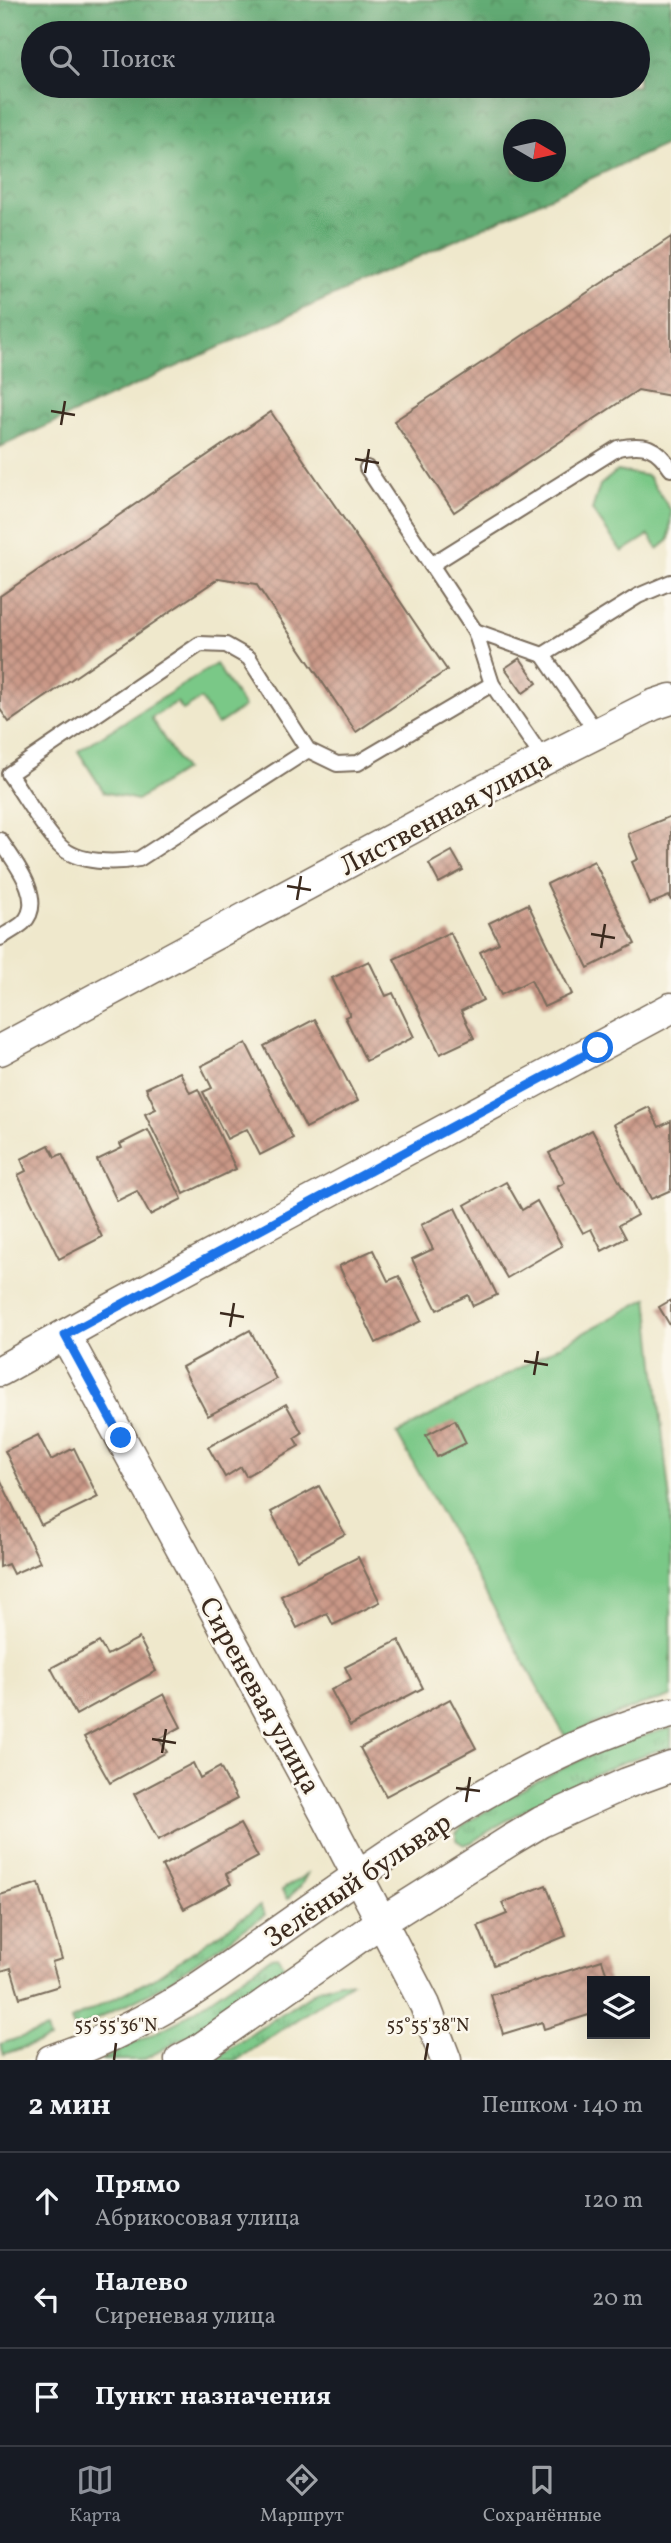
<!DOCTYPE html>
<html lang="ru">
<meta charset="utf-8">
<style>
body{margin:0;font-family:Vollkorn,serif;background:#242831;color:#f1f3f6}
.controls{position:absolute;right:21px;bottom:21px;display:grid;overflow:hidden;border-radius:0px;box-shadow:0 7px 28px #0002}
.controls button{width:63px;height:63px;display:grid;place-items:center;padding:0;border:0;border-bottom:2px solid #363941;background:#171b24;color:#f1f3f6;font:35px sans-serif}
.compass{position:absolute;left:503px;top:119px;width:63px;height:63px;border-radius:50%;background:#171b24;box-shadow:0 7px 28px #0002;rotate:99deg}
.stop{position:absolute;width:21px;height:21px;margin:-16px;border:5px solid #1a73e8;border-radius:50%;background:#fff}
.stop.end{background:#1a73e8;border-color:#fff;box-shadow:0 2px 7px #0008}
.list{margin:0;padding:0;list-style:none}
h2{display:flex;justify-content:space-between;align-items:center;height:91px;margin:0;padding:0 28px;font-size:30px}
h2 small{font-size:23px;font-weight:400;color:#9ea1a6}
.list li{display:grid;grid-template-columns:46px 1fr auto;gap:21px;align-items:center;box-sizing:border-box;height:98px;padding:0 28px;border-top:2px solid #363941}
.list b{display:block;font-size:26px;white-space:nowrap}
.list p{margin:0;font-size:23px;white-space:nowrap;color:#9ea1a6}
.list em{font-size:23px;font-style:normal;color:#9ea1a6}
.icon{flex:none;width:38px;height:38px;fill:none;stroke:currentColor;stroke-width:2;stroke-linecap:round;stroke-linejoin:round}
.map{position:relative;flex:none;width:671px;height:2060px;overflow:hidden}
.search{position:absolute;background:#171b24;box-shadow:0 7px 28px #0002;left:21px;right:21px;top:21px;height:77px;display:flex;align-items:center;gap:18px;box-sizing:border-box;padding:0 24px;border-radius:38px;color:#9ea1a6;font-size:26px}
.sheet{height:385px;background:#171b24}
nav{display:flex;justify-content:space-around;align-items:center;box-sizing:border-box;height:98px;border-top:2px solid #363941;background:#171b24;font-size:19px;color:#9ea1a6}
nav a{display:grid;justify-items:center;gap:4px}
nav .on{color:#8c9099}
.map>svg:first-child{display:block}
.grass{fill:url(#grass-tufts);stroke:#5a7952;stroke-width:2}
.forest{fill:url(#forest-crowns);stroke:#4f6b49;stroke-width:2;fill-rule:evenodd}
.park{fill:#7ac887;stroke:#5a7952;stroke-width:2}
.building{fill:url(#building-cross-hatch)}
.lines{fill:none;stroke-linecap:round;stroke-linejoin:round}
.lane-casing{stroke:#7a6c5b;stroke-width:18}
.street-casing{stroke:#7a6c5b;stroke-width:33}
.lane{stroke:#fff;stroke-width:14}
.street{stroke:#fff;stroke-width:30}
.route{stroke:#1a73e8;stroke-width:9}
.ticks{fill:none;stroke:#3b2a1e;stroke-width:2.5}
.labels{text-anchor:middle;stroke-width:5;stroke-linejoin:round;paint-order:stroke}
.street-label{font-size:28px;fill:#3b2a1e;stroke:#fbf7ec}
.ticks-label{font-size:18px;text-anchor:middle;fill:#3b2a1e;stroke:#fbf7ec;stroke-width:5;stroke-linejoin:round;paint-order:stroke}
</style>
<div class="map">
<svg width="671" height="2060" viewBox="0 0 671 2060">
<defs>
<pattern id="grass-tufts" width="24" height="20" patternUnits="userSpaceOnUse" patternTransform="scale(1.75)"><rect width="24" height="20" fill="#7ac887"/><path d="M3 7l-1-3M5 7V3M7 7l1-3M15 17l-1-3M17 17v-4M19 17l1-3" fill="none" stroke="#65a36e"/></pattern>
<pattern id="forest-crowns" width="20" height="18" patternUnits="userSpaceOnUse" patternTransform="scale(1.75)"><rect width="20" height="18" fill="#63ac74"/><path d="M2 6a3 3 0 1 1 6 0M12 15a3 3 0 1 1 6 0" fill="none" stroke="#538c5f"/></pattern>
<pattern id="building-cross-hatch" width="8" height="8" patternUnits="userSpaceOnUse" patternTransform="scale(1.75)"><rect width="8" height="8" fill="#ca9887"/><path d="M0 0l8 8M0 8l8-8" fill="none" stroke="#a57c6e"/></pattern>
</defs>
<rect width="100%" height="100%" fill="#fbf7ec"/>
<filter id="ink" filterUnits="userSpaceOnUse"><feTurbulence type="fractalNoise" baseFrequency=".0143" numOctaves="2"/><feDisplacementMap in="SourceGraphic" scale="14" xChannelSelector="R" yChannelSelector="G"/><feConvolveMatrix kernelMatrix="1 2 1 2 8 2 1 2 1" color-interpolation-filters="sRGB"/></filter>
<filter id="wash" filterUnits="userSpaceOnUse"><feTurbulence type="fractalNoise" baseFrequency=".00686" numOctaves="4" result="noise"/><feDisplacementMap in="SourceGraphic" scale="28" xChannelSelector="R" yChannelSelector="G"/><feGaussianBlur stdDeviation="1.57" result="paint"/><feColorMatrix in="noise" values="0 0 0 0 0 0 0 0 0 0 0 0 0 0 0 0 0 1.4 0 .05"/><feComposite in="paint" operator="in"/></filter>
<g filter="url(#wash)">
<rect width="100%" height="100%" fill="#efe8cc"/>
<g class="grass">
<path d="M671 1728V1747C602 1764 531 1804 472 1842L464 1845 456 1840V1833L462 1826C525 1785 597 1746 671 1728Z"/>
<polygon points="307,1874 300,1887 287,1899 282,1890"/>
<polygon points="260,1906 265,1915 159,1988 75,2030 71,2020 153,1979"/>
<polygon points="278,1956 284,1965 281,1971 188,2036 143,2060 101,2060 179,2021 272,1957"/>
<polygon points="339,1982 352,1982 237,2060 213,2060 319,1989"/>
<polygon points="46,2029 49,2039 4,2054 0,2044"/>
</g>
<path class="forest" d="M0 0H671V142L0 447ZM33 33H638V86H33ZM514 130H556V172H514Z"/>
<g class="park">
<polygon points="617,471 648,476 671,511 669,540 658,549 649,535 622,552 592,510 600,485"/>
<polygon points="216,664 244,707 217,725 201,699 183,710 177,702 151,718 184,770 137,800 104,792 78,751"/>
<polygon points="648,1298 671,1512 671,1697 642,1704 565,1736 397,1434"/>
</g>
<g id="blocks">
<g class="building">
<polygon points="671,237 671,396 638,390 454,512 394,421"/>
<polygon points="271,412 447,670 356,732 256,584 219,578 9,722 0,709 0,596"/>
<polygon points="520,658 537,683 523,693 505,668"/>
<polygon points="671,816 671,901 669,896 650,904 632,862 638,859 628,834"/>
<polygon points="452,851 463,870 439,883 429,864"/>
<polygon points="594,861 635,944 588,968 547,884"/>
<polygon points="528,904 572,994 544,1007 531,980 501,995 480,952 499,943 489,923"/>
<polygon points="450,932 483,1000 461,1011 474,1038 440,1054 394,959"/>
<polygon points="369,961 386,996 393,993 414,1037 366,1061 345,1017 350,1015 332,978"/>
<polygon points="315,1019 358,1101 306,1128 264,1046"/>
<polygon points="246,1043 293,1138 260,1155 247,1129 227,1139 203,1092 212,1088 201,1066"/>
<polygon points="180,1072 190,1093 198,1089 236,1169 184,1194 145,1114 156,1109 146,1088"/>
<polygon points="649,1107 659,1127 671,1121 671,1190 651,1199 614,1124"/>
<polygon points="148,1130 182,1199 150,1215 137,1191 117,1201 97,1160 122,1148 120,1144"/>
<polygon points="592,1130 637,1215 619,1225 626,1238 602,1251 591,1229 583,1233 557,1187 565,1183 549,1153"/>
<polygon points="49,1145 55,1157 62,1154 102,1237 59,1259 18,1175 26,1171 21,1159"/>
<polygon points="506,1182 522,1210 537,1201 562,1246 507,1278 465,1205"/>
<polygon points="455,1208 497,1295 473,1306 468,1295 437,1310 412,1259 433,1249 421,1225"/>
<polygon points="373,1250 388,1281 399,1276 421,1321 376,1343 339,1266"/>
<polygon points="671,1300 671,1327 659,1307"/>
<polygon points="250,1330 276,1379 208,1416 182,1367"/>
<polygon points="286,1404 302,1433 294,1438 299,1446 246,1476 241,1467 225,1477 208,1447"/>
<polygon points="455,1420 466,1443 437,1457 426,1435"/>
<polygon points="38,1435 51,1460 74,1448 98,1497 41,1525 5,1451"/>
<polygon points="0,1479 40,1562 13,1574 8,1564 0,1567"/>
<polygon points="319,1486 345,1534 297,1560 271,1512"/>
<polygon points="358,1557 380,1602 333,1625 327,1613 297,1628 281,1596"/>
<polygon points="139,1638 156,1671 76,1715 51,1668 99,1642 107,1655"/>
<polygon points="399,1640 423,1688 350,1726 331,1690 351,1679 345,1667"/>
<polygon points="164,1694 181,1727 159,1739 167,1752 110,1783 84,1737"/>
<polygon points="450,1699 476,1748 386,1796 360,1748"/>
<polygon points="193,1763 200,1778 220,1767 237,1799 158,1840 134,1794"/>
<polygon points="240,1824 258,1857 226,1874 231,1884 184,1909 162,1866"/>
<polygon points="39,1883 62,1959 52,1962 59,1986 20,1998 11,1968 1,1971 0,1967 0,1895"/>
<polygon points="546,1885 566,1936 494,1965 478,1926 507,1914 502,1903"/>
<polygon points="602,1960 609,1981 592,1981 592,2014 544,2029 542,2022 503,2034 491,1995"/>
</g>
</g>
</g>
<g filter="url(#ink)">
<use href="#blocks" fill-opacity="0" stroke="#7a6c5b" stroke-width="2"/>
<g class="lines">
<g class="lane-casing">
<g id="lane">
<polyline points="367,468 475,631"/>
<path d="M431 565 618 448C645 443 656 446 671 469"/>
<polyline points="543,655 597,733"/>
<path d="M308 750 249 658 226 645 200 644 9 774C24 795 43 829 60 846 78 864 116 863 139 859L308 750 337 764 358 763 492 684"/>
<polyline points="544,760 492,684 475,631 543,655 638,596 671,582"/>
<path d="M0 840C13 860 47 900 23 923 16 929 7 933 0 938"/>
</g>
</g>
<g class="street-casing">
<g id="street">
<polyline points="0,1050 470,797 653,705 671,699"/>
<polyline points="65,1335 327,1817 425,2005 446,2060"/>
<polyline points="0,1371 109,1310 671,1008"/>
<path d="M51 2060C92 2046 130 2028 167 2007 204 1986 238 1959 273 1935 390 1853 531 1748 671 1713"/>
<polyline points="180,2060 197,2051 381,1922 511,1840 541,1822 627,1783 671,1767"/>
</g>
</g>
<use href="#lane" class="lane"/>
<use href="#street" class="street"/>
</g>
</g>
<g class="lines" filter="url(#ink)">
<polyline class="route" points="121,1438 65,1335 598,1048"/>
</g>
<path class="ticks" d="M51 411 75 415M61 425 65 401M355 459 379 463M365 473 369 449M287 886 311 890M297 900 301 876M591 934 615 938M601 948 605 924M220 1313 244 1317M230 1327 234 1303M524 1361 548 1365M534 1375 538 1351M152 1739 176 1743M162 1753 166 1729M456 1788 480 1791M466 1802 470 1777M114 2060 116 2043M425 2060 428 2043"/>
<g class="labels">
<g class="street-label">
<text transform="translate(445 812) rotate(-28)" y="10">Лиственная улица</text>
<text transform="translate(261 1695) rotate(61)" y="10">Сиреневая улица</text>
<text transform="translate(357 1879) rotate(-34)" y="10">Зелёный бульвар</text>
</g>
</g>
<g class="ticks-label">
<text x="116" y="2031">55°55'36"N</text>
<text x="428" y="2031">55°55'38"N</text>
</g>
</svg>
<div class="controls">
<button><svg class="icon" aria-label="layers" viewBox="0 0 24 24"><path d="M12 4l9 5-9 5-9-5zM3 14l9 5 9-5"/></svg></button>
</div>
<svg class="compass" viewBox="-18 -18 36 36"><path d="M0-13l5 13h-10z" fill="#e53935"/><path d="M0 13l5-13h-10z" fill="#9ea1a6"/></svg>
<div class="stop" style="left:598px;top:1048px"></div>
<div class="stop end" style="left:121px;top:1438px"></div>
<div class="search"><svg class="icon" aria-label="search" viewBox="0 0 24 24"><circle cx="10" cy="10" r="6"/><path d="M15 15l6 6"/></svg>Поиск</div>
</div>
<section class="sheet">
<h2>2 мин<small>Пешком · 140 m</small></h2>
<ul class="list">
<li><svg class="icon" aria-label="ahead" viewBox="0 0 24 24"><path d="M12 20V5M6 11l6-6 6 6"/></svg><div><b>Прямо</b><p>Абрикосовая улица</p></div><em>120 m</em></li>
<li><svg class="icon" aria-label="left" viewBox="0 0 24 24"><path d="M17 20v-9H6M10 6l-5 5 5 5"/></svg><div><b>Налево</b><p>Сиреневая улица</p></div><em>20 m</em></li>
<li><svg class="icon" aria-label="arrive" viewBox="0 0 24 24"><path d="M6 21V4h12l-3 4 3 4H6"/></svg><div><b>Пункт назначения</b></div></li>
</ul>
</section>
<nav>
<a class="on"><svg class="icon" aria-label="map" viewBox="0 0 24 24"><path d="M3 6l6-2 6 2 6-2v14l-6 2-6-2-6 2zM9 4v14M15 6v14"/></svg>Карта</a>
<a><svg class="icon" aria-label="directions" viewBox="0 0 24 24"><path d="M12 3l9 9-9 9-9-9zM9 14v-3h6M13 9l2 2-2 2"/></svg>Маршрут</a>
<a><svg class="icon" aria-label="saved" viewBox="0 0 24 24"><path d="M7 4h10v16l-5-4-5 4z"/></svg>Сохранённые</a>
</nav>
